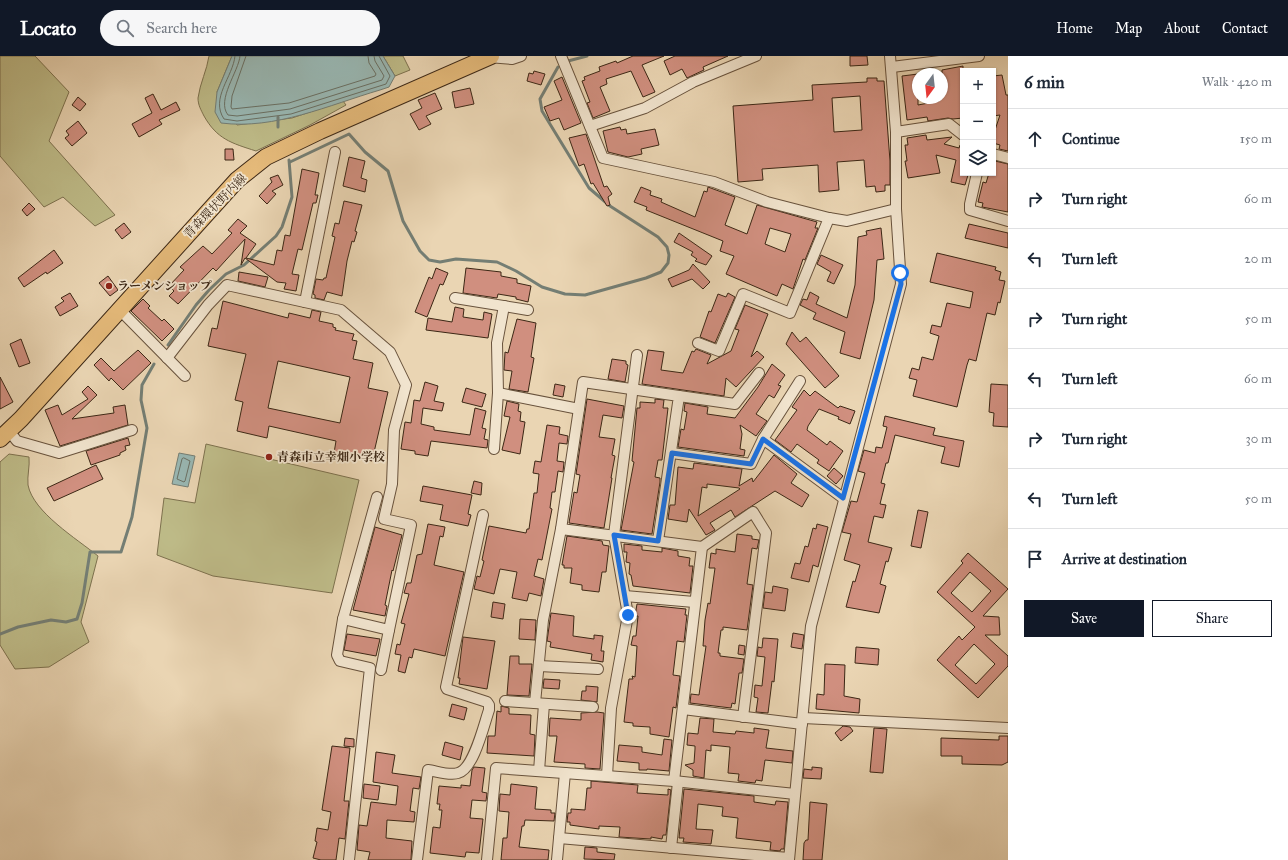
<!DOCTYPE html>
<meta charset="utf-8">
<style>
body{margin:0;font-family:"IM FELL Great Primer","Noto Serif JP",serif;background:#f6f6f7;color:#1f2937}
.controls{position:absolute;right:12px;top:12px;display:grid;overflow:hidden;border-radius:0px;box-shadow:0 1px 3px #0004}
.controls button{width:36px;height:36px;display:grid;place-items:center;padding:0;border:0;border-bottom:1px solid #e0e1e3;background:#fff;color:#1f2937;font:20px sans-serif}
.compass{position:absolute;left:912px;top:12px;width:36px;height:36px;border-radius:50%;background:#fff;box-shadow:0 1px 3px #0004;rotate:195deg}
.stop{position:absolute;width:12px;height:12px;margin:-9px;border:3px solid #1a73e8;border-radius:50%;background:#fff}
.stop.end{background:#1a73e8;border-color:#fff;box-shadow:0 1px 4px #0008}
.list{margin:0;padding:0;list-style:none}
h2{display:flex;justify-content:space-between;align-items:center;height:52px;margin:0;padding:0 16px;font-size:17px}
h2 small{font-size:13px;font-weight:400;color:#747a83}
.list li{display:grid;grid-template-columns:26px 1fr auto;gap:12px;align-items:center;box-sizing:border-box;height:60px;padding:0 16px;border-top:1px solid #e0e1e3}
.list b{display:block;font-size:15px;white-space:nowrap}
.list em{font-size:13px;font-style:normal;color:#747a83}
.actions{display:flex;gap:8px;padding:12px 16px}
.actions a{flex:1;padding:9px 0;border:1px solid #111827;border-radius:0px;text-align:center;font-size:14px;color:#111827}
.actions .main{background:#111827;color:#fff}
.icon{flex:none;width:22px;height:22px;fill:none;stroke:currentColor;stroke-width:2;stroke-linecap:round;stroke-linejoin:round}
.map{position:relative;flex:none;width:1008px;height:804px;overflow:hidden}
header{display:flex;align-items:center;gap:24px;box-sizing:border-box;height:56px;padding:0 20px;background:#111827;color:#fff}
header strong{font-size:19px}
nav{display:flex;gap:22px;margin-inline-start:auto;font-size:14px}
.search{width:280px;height:36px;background:#f6f6f7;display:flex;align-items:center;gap:10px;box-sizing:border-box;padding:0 14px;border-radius:22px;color:#747a83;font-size:15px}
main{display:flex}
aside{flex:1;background:#fff}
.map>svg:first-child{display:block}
.green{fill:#bebb88;stroke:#7d714e}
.water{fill:#99b8b4;stroke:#747e74}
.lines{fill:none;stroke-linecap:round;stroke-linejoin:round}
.shore{stroke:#6a7064;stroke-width:1}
.stream{stroke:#747e74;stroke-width:3}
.building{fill:#d08f7f;stroke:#3c2715;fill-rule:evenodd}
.minor-casing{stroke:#68523c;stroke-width:12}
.primary-casing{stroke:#3c2715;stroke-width:18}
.minor{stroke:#f1e4ce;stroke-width:10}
.primary{stroke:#e5ba7a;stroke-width:16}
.route{stroke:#1a73e8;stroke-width:5}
.poi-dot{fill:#8f2418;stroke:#f1e4ce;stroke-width:1.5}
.labels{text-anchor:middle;stroke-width:3.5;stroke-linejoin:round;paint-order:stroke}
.street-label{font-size:12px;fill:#3c2715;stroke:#f1e4ce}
.poi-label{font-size:12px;font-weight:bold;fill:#3c2715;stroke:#f1e4ce;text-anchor:start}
</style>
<header>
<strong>Locato</strong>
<div class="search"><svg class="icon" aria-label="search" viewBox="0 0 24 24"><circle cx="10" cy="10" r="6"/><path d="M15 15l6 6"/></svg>Search here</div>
<nav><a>Home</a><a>Map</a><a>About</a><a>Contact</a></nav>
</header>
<main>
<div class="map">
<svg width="1008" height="804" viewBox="0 0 1008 804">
<rect width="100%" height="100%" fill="#ead5b3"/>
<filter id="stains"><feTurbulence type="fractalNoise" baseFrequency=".005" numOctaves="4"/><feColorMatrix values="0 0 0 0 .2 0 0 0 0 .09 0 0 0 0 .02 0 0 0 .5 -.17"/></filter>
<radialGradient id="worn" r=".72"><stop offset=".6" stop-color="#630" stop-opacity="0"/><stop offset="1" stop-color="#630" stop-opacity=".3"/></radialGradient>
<g class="green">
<polygon points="0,0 35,0 69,36 49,85 115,159 95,170 63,141 44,151 0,100"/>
<path d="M209 0H232L217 36 237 69 292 62 343 45 346 49 310 69 256 95C231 87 217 83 204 60 201 54 198 49 198 42 200 27 207 14 209 0Z"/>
<polygon points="383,0 403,0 410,14 395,20"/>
<polygon points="206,388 359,424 332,537 213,520 157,499 164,442 195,447"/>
<path d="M9 398 29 401C30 410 27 420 28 429 33 456 77 483 98 500L81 566 89 586 49 611 15 613 0 589V406Z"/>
</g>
<g class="water">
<path d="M232 0H383L395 20 389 31 380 34C329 49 275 74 221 67L215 56 217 36Z"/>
<polygon points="179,397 195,400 188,431 172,428"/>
</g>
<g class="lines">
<g class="shore">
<path d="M235 0C233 21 210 42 224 63L237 65 291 58 386 28 390 20 379 0"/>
<path d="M240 0C239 15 216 44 228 59L237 60 290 53 382 24 384 20 375 5 374 0"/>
<polyline points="246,0 232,40 231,51 232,53 289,47 375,20 376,18 369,7 368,0"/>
<polygon points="184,402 190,405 185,425 184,426 177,423 182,403"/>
</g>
<g class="stream">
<polyline points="568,5 587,0"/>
<polyline points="278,61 278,71"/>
<polyline points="290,106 349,78 365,96 388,115 403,165 420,195 429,204 440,206 456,203 497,206 516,215 542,231 565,238 585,239 646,222 661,216 668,207 669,199 667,191 658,181 610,150 589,132 542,55 540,43 558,11"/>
<polyline points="168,289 196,249 209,234 226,218 244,209 276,180 282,171 292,141 289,104"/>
<polyline points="0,578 18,571 51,564 66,566 77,563 82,547 90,496 121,496 132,461 147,372 141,344 142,329 154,308"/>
</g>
</g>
<g class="building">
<polygon points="633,0 664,0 642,9 655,36 643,41 631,15 606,23 607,28 600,31 610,55 593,62 587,47 590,46 582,25 585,24 584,21 600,15 599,11 616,5 617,7"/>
<polygon points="675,0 728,0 703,11 704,14 687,22 682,13 670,19 664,5"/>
<polygon points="850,0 867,0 868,9 850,10"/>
<polygon points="963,10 963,62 953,63 948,62 928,65 927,61 907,64 902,20 918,18 918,49 939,45 938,43 942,43 942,14"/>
<polygon points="534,15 545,18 541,29 527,25 529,17 533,18"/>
<polygon points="1002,19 1006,39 1008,39 1008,95 999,93 1000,89 993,87 993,80 1000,59 993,60 993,20"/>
<polygon points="562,21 581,67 564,74 559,62 550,65 544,51 562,44 554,25"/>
<path d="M867 22H877V25H884L890 105V129H885V135L876 136 875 130 866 131 864 104 837 106 839 134 819 136 818 109 762 113 763 124 738 126 733 50 813 44 812 29 867 26ZM860 40 862 74 834 76 832 42Z"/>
<polygon points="470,32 474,48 455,52 452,36"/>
<polygon points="435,37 442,53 426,60 431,68 419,74 410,58 422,52 418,44"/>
<polygon points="153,38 161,54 176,46 180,54 159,64 162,68 139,81 132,68 152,57 145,42"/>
<polygon points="78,41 86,48 80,55 72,49"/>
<polygon points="78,65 87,77 72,90 65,82 69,79 66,75"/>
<polygon points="620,71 621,74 626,73 627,78 655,73 659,89 641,93 642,98 628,101 608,96 603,75"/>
<polygon points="586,78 604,131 607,130 612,138 608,141 610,149 607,150 593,127 591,128 584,108 579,110 569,82"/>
<polygon points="926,79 927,84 952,81 944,88 959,92 960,89 963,89 963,118 968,119 965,129 951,126 956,104 936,99 940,117 908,122 905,105 907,105 905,89 908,89 907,82"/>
<polygon points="225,93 233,93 234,104 225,104"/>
<polygon points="349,101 365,105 361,122 367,124 365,136 343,130"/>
<polygon points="995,105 1008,108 1008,156 982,151 983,147 978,146 983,126 986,127 989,117 993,117"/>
<polygon points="302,113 319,117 315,139 318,139 316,147 313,147 302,194 298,193 292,218 299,219 296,235 284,233 286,227 277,226 245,202 241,209 245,183 216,215 213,212 178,248 169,240 174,235 169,230 184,214 180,211 203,190 212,198 232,177 228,174 238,163 247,170 240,177 256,188 246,202 274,209 277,194 282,195 285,179 290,180"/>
<polygon points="278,119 283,129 272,135 276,138 267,148 259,140 272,126 270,122"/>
<path d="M641 131 651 135 650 139 662 143 661 146 695 161 704 135 707 136 708 131 735 141 725 169 747 178 757 149 817 166 815 172H818L805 204 803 203 793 233 782 228 777 240 726 218 734 200 720 195 723 185 646 154 647 151 634 146ZM770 172 791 178 785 196 765 188Z"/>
<polygon points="344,145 362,149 355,175 357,176 354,186 352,185 347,205 342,240 327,236 324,244 315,242 315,239 313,238 316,223 323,224 324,222 326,222 335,181 332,180 335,167 339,168"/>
<polygon points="29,147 35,153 27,160 22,154"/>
<polygon points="124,167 131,176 122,183 115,174"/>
<polygon points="969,168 1008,177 1008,192 965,182"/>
<polygon points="881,172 884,203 877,204 874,244 860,303 840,297 845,276 813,263 816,257 800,249 803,243 807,244 810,236 819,241 816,248 847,262 855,229 858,181 867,179 866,175"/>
<polygon points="679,177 712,200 706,209 695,205 697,203 691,199 693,196 674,186"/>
<polygon points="54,194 63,207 47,218 46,216 24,231 18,222"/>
<polygon points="937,197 996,211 995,214 1001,216 999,224 1005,225 1000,247 998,246 995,259 987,257 976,305 969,303 967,309 957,351 913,340 917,324 909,322 912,312 919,314 922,301 933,304 939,280 930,277 932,269 941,271 947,247 970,252 973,236 930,226"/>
<polygon points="821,199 843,209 834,228 827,225 831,216 817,208"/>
<polygon points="693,208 710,226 703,233 692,223 672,231 668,223 689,214"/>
<polygon points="436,212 448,217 443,229 440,228 427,261 415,256 429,221 432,223"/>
<polygon points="466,212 501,216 501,220 517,223 517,227 531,230 528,246 516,243 516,241 498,238 497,242 463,237"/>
<polygon points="239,216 268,221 265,231 238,225"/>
<polygon points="108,220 118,234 110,240 99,227"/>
<polygon points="70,237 78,250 60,260 55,251 64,245 61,242"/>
<polygon points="728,237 735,241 715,287 700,281 709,255 711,256 718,238 726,241"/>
<polygon points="143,243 150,250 148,252 162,265 164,263 174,273 162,285 131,255"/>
<path d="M223 245 288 262 289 257 310 262 312 254 321 256 319 265 333 268V271L336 272 335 274 354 278 352 284 357 285 353 303 373 307 368 332 388 336 372 405 334 397 336 385 269 370 267 382 237 375 243 346 235 344 246 298 208 290 212 272 217 273ZM278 305 350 321 340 367 268 352Z"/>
<polygon points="745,249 768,258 751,301 757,295 764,301 736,331 726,322 724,340 642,328 648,294 664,296 661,314 683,317 692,295 694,296 696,293 711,299 707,308 731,295 739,274 735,273"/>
<polygon points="455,251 464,253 463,261 483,264 484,256 492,258 488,282 426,274 428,262 452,266"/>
<polygon points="517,263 536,267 531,301 534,302 528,336 509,333 512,315 504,314 505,296 508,297"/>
<polygon points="792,276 800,286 806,281 839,320 825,332 786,288"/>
<polygon points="21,283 30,307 19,311 10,288"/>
<polygon points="138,294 151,307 123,334 111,322 109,325 94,309 101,302 114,315"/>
<polygon points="612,303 626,305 626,308 628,309 625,326 608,323"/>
<polygon points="772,308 785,319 778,329 781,330 774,342 769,339 756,358 767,365 756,380 740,369 742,378 740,393 745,394 744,400 678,391 681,373 684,374 687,356 684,355 685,347 708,351 707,358 735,362 758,331"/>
<polygon points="0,321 13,346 0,353"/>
<polygon points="425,326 438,330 434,345 444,347 442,355 423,352 421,368 434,371 434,374 470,379 475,352 486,355 482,372 486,373 484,383 488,384 487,392 431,385 428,400 415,398 415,395 401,393 405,366 411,367 414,344 420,345"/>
<polygon points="555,328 565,330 563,341 553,339"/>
<polygon points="991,328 1008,329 1008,371 993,370 994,357 989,356"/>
<polygon points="88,330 97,339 72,363 114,357 113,351 125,349 128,369 60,390 45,354 58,349 62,359 88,343 82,336"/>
<polygon points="466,332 486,338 482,351 462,346"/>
<polygon points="804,334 810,340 815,335 838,352 840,350 855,355 850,368 838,363 839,361 819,353 808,370 807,374 827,389 830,385 843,395 829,415 817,407 819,404 797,388 791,396 775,384 797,354 792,351"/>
<polygon points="587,343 624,350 622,362 603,359 599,381 615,383 612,399 615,400 611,422 612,422 604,472 569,467 574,436 577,437 580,419 576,418"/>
<polygon points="655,343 664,344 663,352 668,352 662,404 658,404 655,421 660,422 660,426 652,478 621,474 634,406 632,405 637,352 640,352 640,346 655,347"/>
<polygon points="507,345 519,348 518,355 521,356 520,365 525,366 520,398 502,394 510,361 504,360"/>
<polygon points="885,360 935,372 933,379 964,385 959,411 941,407 945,391 895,379 888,407 886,407 881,427 885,428 880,448 886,449 883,462 874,460 868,486 892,492 888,506 886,505 880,528 886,530 879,557 846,551 853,525 855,526 860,509 844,504 851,478 842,476 851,445 857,446 865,417 858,415 864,394 875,397 876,391 882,392 887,371 883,370"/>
<polygon points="547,369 560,371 559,378 568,380 567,388 559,387 557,405 564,406 563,416 558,415 555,436 552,436 550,452 552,453 542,504 538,503 534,520 544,523 541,540 529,537 527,545 512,542 517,516 500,513 494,538 474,533 477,520 480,521 484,505 482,504 489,470 526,477 527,473 529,473 534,437 537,437 539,418 533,417 535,405 541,406"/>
<polygon points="128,382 130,389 125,390 126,394 120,397 120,399 91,409 86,395"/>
<path d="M774 399 797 418 791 427 809 439 802 451 775 435 735 461 731 454 710 467 715 474 706 479 689 453 687 466 668 463 670 449H675L678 411 693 413 694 407 742 413 739 430 752 422 753 426ZM707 428 739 432 740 433 698 460 702 431 707 432Z"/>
<polygon points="96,409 103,423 54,445 47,432"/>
<polygon points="834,412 843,420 836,428 827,420"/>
<polygon points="474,425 482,427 481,439 471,437"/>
<polygon points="423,430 472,439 468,458 471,459 468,470 440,464 443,449 420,445"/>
<polygon points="918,454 928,456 921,492 911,490"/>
<polygon points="428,468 445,471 443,481 440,480 434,509 464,516 445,600 414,593 412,602 409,601 405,617 398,615 401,599 395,598 397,588 400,589 405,568 401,567 409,538 404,537 407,527 411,527 417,499 422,498"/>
<polygon points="817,468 828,471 818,511 813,509 809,526 791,522 795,507 800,508 805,490 808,491 813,472 816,473"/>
<polygon points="375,471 402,479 393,515 392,514 385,549 387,550 385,560 353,554"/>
<polygon points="737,478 752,480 752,483 759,484 757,493 752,492 747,528 753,529 747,574 723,571 723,574 721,574 718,597 720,597 720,600 744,603 742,617 739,617 735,648 732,647 731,652 690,647 691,638 699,639 706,590 703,590 705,564 708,547 710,548 715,512 709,512 711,497 716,498 716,493 735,496"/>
<polygon points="567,480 602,485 603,489 609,490 606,516 602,516 599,536 582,534 582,529 570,527 572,512 564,512 564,509 562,509"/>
<polygon points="624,488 642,490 642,494 662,496 662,492 678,495 678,500 690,502 689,510 693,510 690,537 633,530 631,519 629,518 630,507 626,506 627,496 624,496"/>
<path d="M968 497 1008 533 983 560 999 561 1000 579H985L1008 600V610L978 642 937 604 959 580 962 584 975 571 937 536 963 507 961 505ZM970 516 991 535 972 556 951 537ZM974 588 995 608 976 628 955 609Z"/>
<polygon points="773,530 788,533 785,555 763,552 765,536 772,537"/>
<polygon points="493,546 505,548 503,563 491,561"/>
<polygon points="637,548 686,553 685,559 687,559 684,586 677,585 673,619 680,620 676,652 673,651 669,681 650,678 650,671 633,670 633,667 624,666 629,623 633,623 632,620 635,621 637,590 631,589 633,580 636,580 638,560 635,560"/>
<polygon points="551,557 574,560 573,580 594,583 594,579 603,580 601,595 604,595 603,606 591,604 592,598 550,591 551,586 547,585"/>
<polygon points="520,563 536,564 535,584 519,583"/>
<polygon points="793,577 804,579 802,593 791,591"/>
<polygon points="347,578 380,583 376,600 344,594"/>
<polygon points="463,581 495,585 487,633 459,628 460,622 458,622"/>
<polygon points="763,582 778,583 774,626 772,625 768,657 756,656 758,642 754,641 755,629 762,630 765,601 757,600 758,591 762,592"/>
<polygon points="739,589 745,590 744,599 738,598"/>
<polygon points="856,591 879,593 878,609 855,607"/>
<polygon points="510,600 519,600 519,608 532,608 529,640 507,639"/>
<polygon points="825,608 845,609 844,640 860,643 859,657 816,653 817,638 824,639"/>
<polygon points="544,623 560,624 559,633 543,632"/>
<polygon points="586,630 598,631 597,646 581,644 582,635 586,635"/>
<polygon points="452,648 467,652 464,664 449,660"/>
<polygon points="501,650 509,652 509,658 531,659 530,678 535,679 534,700 487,697 488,680 495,680 497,655 501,656"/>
<polygon points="597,656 604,657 600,713 585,712 585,708 554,706 557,680 549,680 550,662 581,664 581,657"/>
<polygon points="700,662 714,663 713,676 735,678 736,675 754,677 754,672 769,674 766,692 793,695 792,707 765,704 762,725 756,724 755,727 738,725 739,718 728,717 730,691 711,689 711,695 706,694 704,722 693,720 693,714 685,709 694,707 695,693 695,690 687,689 688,677 698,678"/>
<polygon points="843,670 850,671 853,675 841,685 835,677"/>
<polygon points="874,672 887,673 883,717 870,716"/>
<polygon points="999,680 1008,680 1008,706 1002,709 962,708 962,700 941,700 941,682 999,684"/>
<polygon points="345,682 354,683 354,691 344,690"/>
<polygon points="664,683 672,684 669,715 647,713 647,714 639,714 639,707 617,705 619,689 642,691 642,696 662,699"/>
<polygon points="445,686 463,691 460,704 442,699"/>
<polygon points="332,690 350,692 344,745 349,745 345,783 339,782 336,804 321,804 313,802 317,786 315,785 317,772 328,774 331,756 322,754"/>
<polygon points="376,696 395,699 392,717 421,721 419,733 413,732 410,755 415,756 414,766 387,764 386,782 412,785 411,804 368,804 370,796 357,794 359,769 367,770 371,746 396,749 398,730 373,726"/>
<polygon points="474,711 485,712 482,736 487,737 486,745 472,744 470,762 483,763 479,797 466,796 465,801 430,797 433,771 440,772 442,754 439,754 440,748 437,748 439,730 461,732 461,729 470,730 472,714"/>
<polygon points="812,711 822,712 821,723 803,722 804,713 812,714"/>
<polygon points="591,725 638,729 637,737 668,739 668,733 671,734 666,779 663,779 662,783 651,781 651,783 619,781 620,771 599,770 599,773 570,769 570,766 567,766 568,757 571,757 571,753 585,754 587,732 591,732"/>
<polygon points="364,728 380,730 378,744 363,742"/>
<polygon points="511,728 537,731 535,753 551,754 551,757 555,757 554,765 525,764 524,770 522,770 519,791 549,794 548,804 501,804 503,782 507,782 509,756 499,755 500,738 510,739"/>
<polygon points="684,733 754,740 754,746 775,749 776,745 788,746 784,793 781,793 780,795 770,794 771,786 736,782 738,762 722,760 723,751 698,748 696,773 713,774 711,788 683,786 684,782 679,782"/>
<polygon points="810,746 827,748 822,804 803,804 804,787 806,784 808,784"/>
<polygon points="585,791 597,792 597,796 615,798 614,804 584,803"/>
</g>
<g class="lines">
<g class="minor-casing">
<g id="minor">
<polyline points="561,0 603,102 714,126 767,146 829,162 847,165 896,153"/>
<polyline points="488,1 512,3 521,0"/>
<polyline points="892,11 979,0"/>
<polyline points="590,70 645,52 693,26 756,0"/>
<polyline points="896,76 949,68 963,79"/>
<polyline points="993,98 1008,102"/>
<polyline points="977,117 970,148 970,154 1008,165"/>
<polyline points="455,242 528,254"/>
<polyline points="305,246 335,96"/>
<polyline points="119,253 185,320"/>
<polyline points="698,287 719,295 743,238 790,257 829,162"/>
<polyline points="167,302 208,249 227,229 341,254 390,296 406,329 394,374 392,428 384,463 411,469 389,574 343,563"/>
<polyline points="498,337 579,353"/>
<polyline points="679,340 735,348 759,317"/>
<polyline points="9,375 17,385 59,397 132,374"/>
<polyline points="763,383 843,442"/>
<polyline points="494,393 498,337 497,287 504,250"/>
<polyline points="672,397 751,408 763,383 800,325"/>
<polyline points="561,473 702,491 674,725"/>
<polyline points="702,491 753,456 766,477 743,661"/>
<polyline points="625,540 694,546"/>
<polyline points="539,610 598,613"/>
<polyline points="381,614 389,574"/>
<polyline points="505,645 593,651"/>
<polyline points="535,647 543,564 561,473 583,326 679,340 658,485"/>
<polyline points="683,653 802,668"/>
<polyline points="803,662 1008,672"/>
<polyline points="539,715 544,648"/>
<polyline points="607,720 611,652 628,559 614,479 637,299"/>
<polyline points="559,782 789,802"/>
<polyline points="671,792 678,726"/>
<polyline points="349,804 370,612 340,605 337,599 343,563 377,441"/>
<path d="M417 804 428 714C436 715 450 720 458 717 474 713 484 668 489 654V649L487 646 447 633 446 631 483 459"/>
<polyline points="487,804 496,712 674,725 795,738"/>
<polyline points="557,804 565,717"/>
<polyline points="789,804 811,570 901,228 896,153 896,76 890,0"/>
</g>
</g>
<g class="primary-casing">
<polyline id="primary" points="0,383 21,363 237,124 266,101 320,75 491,0"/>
</g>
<use href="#minor" class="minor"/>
<use href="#primary" class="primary"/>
</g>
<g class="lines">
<polyline class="route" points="628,559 614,479 658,485 672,397 751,408 763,383 843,442 901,228 900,217"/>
</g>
<g class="poi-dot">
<circle cx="109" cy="230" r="4"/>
<circle cx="269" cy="401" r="4"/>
</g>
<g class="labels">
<g class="street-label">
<text transform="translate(215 150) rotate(-46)" y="4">青森環状野内線</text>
</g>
<g class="poi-label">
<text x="117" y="234">ラーメンショップ</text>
<text x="277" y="405">青森市立幸畑小学校</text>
</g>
</g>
<rect width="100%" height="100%" filter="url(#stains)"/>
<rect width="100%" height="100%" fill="url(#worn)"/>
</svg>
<div class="controls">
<button>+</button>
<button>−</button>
<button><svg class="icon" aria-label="layers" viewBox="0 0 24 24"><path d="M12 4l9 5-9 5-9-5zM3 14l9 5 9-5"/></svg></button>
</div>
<svg class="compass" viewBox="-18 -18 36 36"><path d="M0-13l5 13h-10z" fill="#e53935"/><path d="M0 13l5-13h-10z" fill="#747a83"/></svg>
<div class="stop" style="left:900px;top:217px"></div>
<div class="stop end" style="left:628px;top:559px"></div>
</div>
<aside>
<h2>6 min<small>Walk · 420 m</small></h2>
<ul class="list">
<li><svg class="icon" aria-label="ahead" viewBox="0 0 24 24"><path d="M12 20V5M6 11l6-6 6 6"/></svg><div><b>Continue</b></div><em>150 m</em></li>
<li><svg class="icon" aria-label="right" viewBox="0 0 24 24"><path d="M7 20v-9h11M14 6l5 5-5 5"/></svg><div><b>Turn right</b></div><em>60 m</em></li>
<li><svg class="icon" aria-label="left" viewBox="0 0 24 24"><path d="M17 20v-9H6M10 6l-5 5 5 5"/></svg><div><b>Turn left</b></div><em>20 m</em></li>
<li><svg class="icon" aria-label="right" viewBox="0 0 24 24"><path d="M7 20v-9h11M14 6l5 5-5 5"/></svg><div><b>Turn right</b></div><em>50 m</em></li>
<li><svg class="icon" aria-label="left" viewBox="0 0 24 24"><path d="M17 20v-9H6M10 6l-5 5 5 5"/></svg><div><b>Turn left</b></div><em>60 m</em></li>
<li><svg class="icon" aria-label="right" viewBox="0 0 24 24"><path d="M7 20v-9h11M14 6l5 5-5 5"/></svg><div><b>Turn right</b></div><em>30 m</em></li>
<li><svg class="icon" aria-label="left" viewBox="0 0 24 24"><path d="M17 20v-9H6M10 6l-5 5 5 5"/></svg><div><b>Turn left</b></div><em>50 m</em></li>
<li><svg class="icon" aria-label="arrive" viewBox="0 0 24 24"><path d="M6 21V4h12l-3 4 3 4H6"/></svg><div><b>Arrive at destination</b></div></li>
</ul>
<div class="actions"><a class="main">Save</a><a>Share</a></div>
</aside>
</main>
